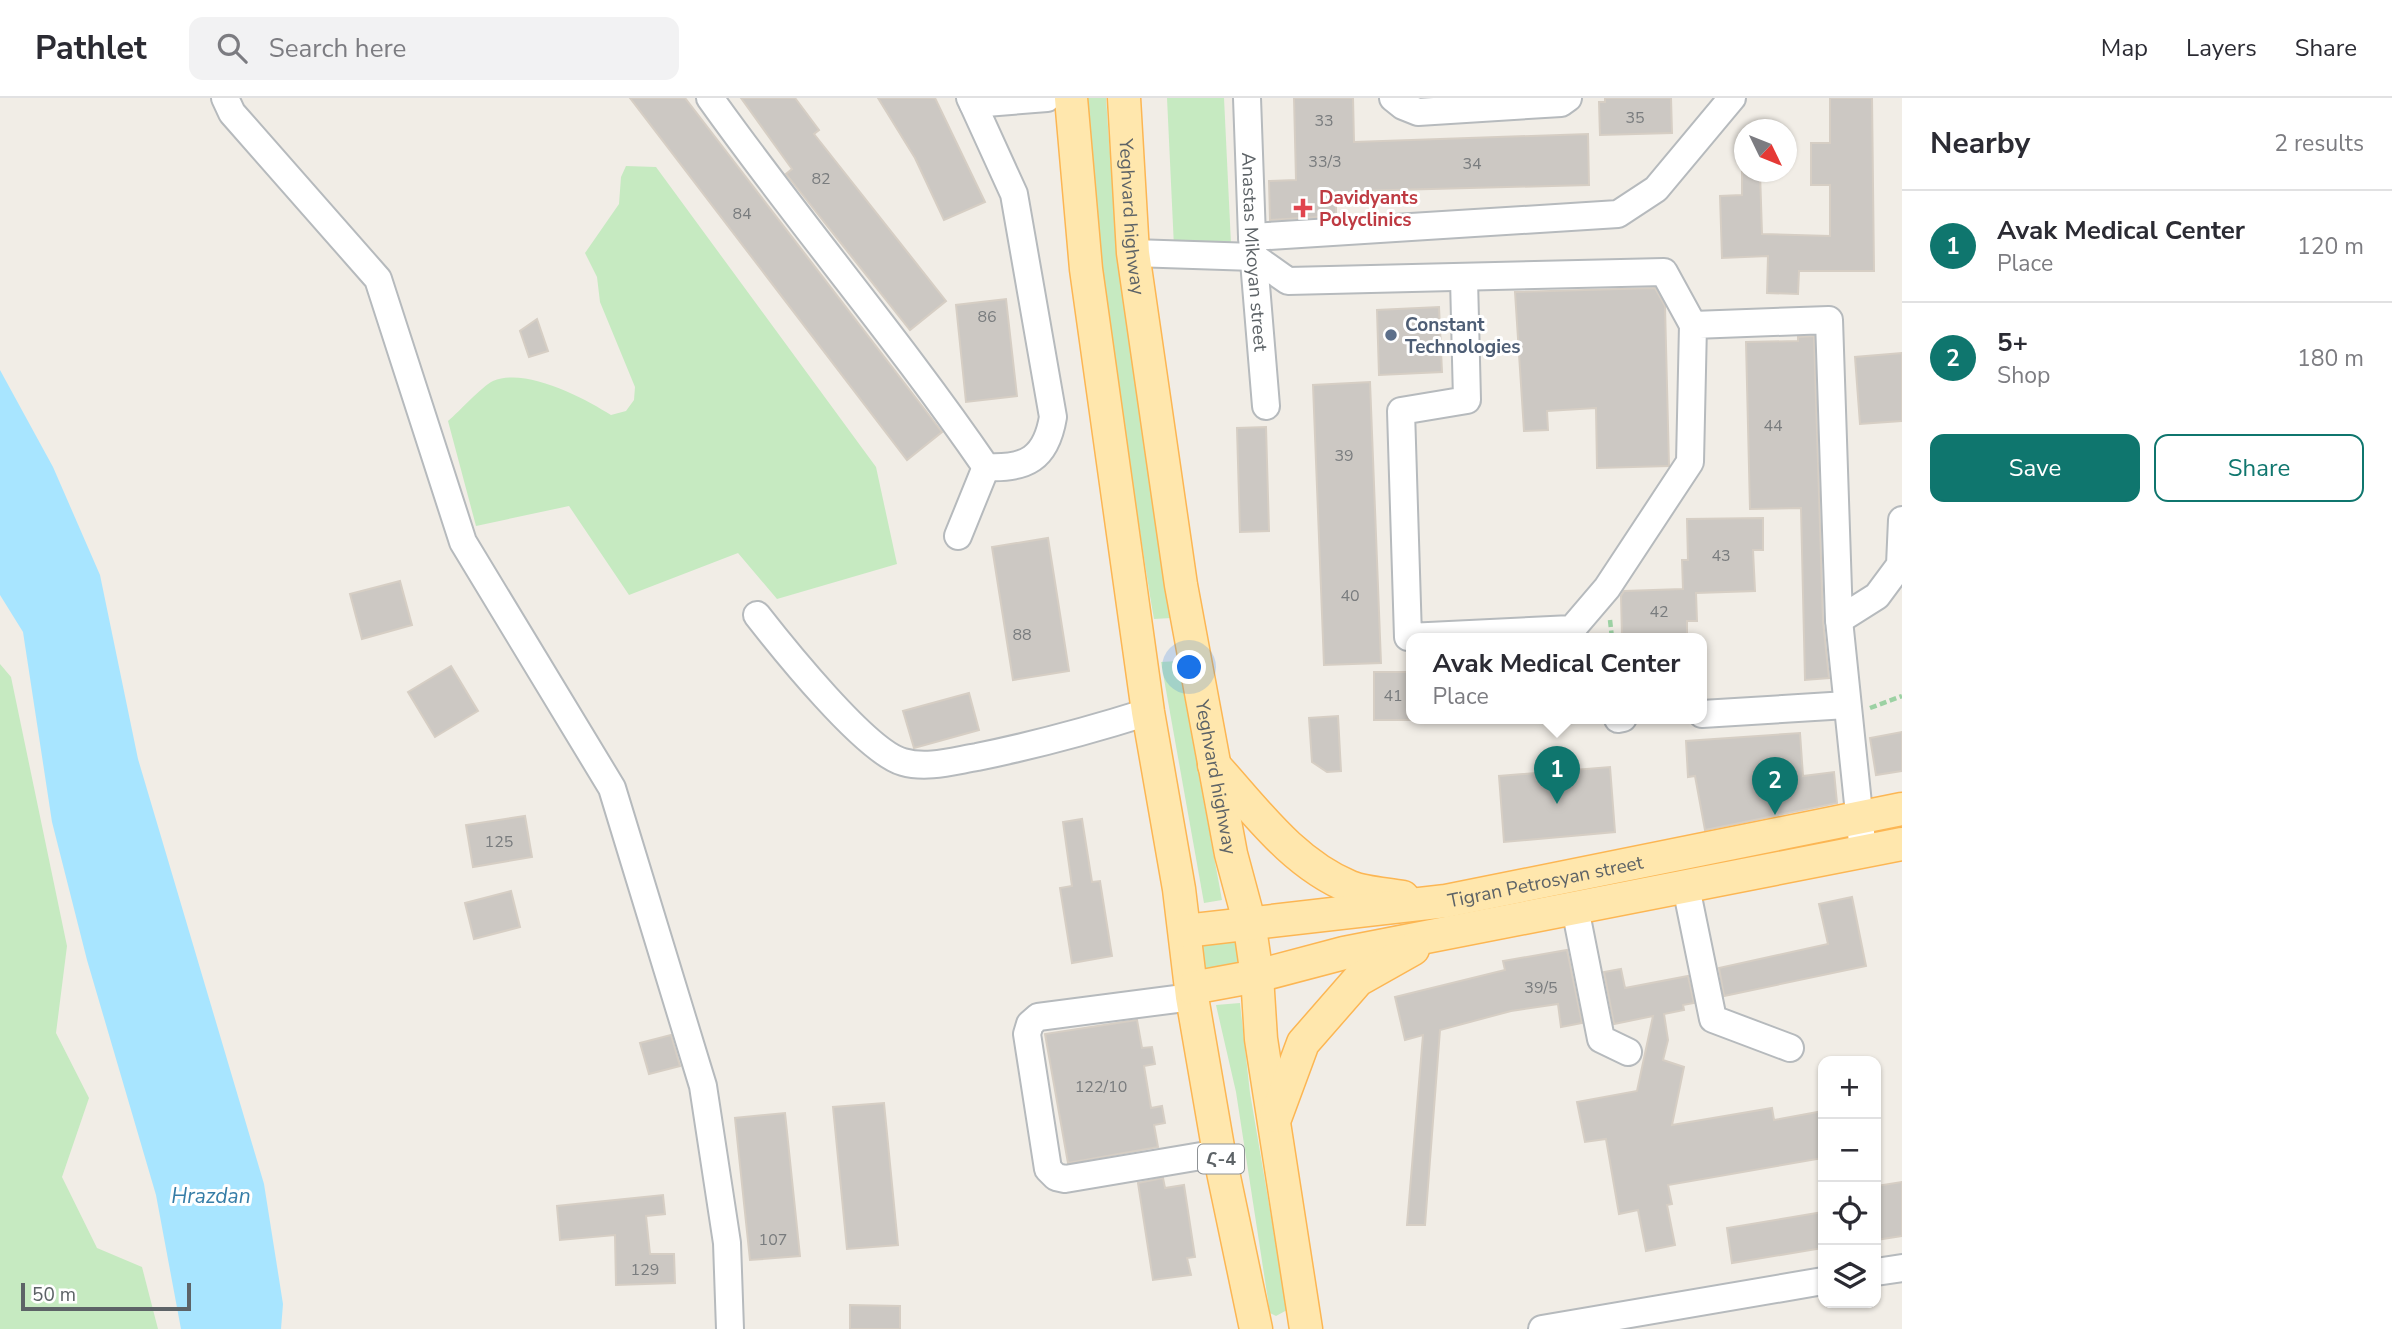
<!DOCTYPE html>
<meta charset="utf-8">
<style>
body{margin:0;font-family:"Nunito Sans","Noto Sans Armenian",sans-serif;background:#f2f2f3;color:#2b2b33}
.controls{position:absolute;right:21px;bottom:21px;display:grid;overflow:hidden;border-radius:14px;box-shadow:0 2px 5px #0004}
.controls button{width:63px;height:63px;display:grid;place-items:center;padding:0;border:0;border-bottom:2px solid #e1e1e2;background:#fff;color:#2b2b33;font:35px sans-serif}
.compass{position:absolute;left:1734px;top:21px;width:63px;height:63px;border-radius:50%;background:#fff;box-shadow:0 2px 5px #0004;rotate:133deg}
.scale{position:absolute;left:21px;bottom:18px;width:170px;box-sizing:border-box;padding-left:7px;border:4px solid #5d6367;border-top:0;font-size:19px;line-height:24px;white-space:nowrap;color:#5d6367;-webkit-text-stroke:5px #fff;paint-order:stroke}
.you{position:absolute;left:1190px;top:570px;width:24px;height:24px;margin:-18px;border:5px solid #fff;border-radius:50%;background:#1a73e8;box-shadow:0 0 0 10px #1a73e833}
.badge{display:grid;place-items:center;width:46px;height:46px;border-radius:50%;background:#0f766e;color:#fff;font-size:23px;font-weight:700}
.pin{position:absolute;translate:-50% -58px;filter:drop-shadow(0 2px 4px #0008)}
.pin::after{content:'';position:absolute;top:37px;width:24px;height:21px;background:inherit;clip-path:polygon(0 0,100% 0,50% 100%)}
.popup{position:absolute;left:1406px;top:535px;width:301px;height:91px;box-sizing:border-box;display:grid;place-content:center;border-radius:14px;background:#fff;filter:drop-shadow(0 2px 5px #0005);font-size:23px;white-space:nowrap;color:#7c7c81}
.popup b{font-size:26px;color:#2b2b33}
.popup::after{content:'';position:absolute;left:50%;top:100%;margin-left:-14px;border:14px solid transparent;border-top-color:#fff}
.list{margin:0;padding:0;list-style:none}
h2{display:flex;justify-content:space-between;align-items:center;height:91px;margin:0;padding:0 28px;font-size:30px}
h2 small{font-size:23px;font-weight:400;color:#7c7c81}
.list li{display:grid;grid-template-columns:46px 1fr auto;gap:21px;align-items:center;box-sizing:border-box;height:112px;padding:0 28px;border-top:2px solid #e1e1e2}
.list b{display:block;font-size:26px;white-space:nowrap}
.list p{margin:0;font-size:23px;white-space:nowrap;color:#7c7c81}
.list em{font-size:23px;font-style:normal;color:#7c7c81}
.actions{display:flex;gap:14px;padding:21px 28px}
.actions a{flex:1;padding:16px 0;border:2px solid #0f766e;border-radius:14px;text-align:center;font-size:24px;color:#0f766e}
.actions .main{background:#0f766e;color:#fff}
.icon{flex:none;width:38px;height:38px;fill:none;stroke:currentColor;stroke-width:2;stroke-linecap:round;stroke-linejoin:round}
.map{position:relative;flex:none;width:1902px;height:1231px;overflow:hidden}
header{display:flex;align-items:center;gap:42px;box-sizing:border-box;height:98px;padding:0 35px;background:#fff;border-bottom:2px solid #e1e1e2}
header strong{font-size:33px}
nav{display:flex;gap:38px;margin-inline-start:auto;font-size:24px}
.search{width:490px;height:63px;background:#f2f2f3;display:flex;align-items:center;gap:18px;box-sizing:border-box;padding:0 24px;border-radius:14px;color:#7c7c81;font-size:26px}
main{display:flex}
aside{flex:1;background:#fff}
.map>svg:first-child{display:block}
.green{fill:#c6eac1}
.water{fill:#a8e5ff}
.building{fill:#ccc8c3;stroke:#d6cec4;stroke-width:2}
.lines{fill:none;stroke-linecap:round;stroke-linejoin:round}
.minor-casing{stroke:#b6babd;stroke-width:30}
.major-casing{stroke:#fcb653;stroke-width:35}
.path{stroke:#9cd1a3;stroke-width:4.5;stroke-dasharray:7 3.5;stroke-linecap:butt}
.minor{stroke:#fff;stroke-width:26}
.major{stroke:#ffe7ad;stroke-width:32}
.health-dot{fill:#e0444e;stroke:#fff;stroke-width:2.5}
.service-dot{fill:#5c6f8a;stroke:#fff;stroke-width:2.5}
.labels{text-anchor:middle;stroke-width:6;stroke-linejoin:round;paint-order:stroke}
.number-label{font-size:16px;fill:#797c7e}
.shield{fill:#fff;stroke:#8e9295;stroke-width:2}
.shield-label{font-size:18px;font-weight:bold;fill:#5d6367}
.health-label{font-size:19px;font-weight:bold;fill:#be3a42;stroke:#fff;text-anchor:start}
.street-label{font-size:19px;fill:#5d6367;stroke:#fff}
.service-label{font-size:19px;font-weight:bold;fill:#4e5e75;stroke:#fff;text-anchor:start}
.water-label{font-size:21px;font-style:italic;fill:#367da7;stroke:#fff}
</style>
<header>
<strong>Pathlet</strong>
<div class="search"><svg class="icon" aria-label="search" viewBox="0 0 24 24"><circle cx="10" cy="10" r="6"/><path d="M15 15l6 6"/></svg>Search here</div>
<nav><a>Map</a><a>Layers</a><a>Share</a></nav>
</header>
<main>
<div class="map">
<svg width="1902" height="1231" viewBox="0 0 1902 1231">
<rect width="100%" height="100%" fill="#f1ede6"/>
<g class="green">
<path d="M1087 0H1106C1117 174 1142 347 1171 520L1154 521 1150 498 1102 190Z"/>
<polygon points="1167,0 1224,0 1231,146 1174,149"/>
<path d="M626 68 656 69 876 369 897 466 777 501 738 455 629 497 569 408 476 428 448 323C460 313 481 289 493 283 526 269 584 300 611 317L626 313 634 302 635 289 600 204 597 179 585 155 619 106 621 79Z"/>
<polygon points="1178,563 1222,802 1204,805 1161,564"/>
<polygon points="0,566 11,579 67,848 56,935 89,1000 62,1079 97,1150 142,1169 158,1231 0,1231"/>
<path d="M1228 837 1240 846 1243 867 1206 874C1189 851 1207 842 1228 837Z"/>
<polygon points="1240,905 1250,995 1287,1212 1276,1218 1270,1215 1236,994 1216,907"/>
</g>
<polygon class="water" points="0,272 53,369 100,477 138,661 264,1086 283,1206 281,1231 181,1231 156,1097 87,862 52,724 23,534 0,497"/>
<g class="building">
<polygon points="630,0 685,0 942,334 907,362"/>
<polygon points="741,0 795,0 819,32 814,36 946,203 910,232 786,76 792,71"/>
<polygon points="878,0 935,0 985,104 944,122 915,60"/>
<polygon points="1294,0 1353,0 1354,44 1588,36 1589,87 1356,93 1356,101 1336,101 1336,118 1270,122 1269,83 1296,82"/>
<polygon points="1605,0 1671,0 1672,35 1600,37 1599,4 1605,4"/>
<polygon points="1830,0 1872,0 1874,173 1799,173 1798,196 1767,195 1768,158 1722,160 1720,98 1742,97 1742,74 1760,74 1762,136 1830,138 1830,87 1811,87 1811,45 1830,45"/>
<polygon points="1655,190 1665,208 1669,368 1597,370 1596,310 1547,313 1548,332 1524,333 1515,194"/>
<polygon points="1006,201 1017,298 966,304 956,207"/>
<polygon points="1439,209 1442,274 1379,277 1377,212"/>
<polygon points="537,221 548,253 529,259 520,233"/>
<polygon points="1814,238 1823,523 1829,580 1805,582 1801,410 1750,411 1746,244 1798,243 1798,239"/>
<polygon points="1902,255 1902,323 1860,326 1855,259"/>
<polygon points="1370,284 1381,565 1324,567 1313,287"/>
<polygon points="1266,329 1269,433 1240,434 1237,330"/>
<polygon points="1763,420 1763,452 1753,452 1755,493 1696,495 1697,523 1687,523 1687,540 1622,540 1621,498 1624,493 1683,491 1682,462 1688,462 1687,421"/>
<polygon points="1048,440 1069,573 1013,582 992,449"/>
<polygon points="400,483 412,527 362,541 350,496"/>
<polygon points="451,568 478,613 435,639 408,594"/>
<rect x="1374" y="574" width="38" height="48"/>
<polygon points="969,595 979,632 914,650 903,613"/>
<polygon points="1338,618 1341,673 1327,674 1312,664 1309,620"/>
<polygon points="1902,634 1902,673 1876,677 1870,640"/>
<polygon points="1800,635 1803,678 1834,674 1837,705 1705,732 1695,678 1688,679 1686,643"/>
<polygon points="1610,669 1615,734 1504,744 1499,678"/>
<polygon points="525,718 532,759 473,769 466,727"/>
<polygon points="1082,721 1092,784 1100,783 1112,858 1072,865 1060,790 1072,788 1063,724"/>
<polygon points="511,793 520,829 474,841 465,805"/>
<polygon points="1852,799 1866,868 1724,898 1719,870 1828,846 1819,806"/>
<polygon points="1567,852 1582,925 1561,929 1558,906 1511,913 1440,932 1425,1127 1407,1127 1423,937 1405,942 1395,899 1505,872 1503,863"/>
<polygon points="1621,871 1625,890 1688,878 1694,905 1683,907 1684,912 1664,916 1668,942 1663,962 1684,969 1672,1027 1772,1010 1774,1022 1823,1013 1823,1060 1668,1087 1672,1106 1667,1107 1675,1147 1646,1153 1638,1112 1619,1116 1606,1041 1585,1044 1577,1004 1637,993 1653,918 1614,926 1604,874"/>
<polygon points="1137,922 1142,950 1152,949 1155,966 1144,968 1151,1010 1162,1008 1165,1025 1154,1027 1158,1049 1068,1065 1045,936"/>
<polygon points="671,937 680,968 649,976 640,945"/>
<polygon points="884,1005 898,1147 847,1151 833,1009"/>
<polygon points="785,1015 800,1158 750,1162 735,1020"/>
<polygon points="1163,1080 1165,1090 1184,1087 1195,1159 1187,1160 1191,1177 1153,1182 1138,1085"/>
<polygon points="1902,1084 1902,1138 1876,1142 1876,1088"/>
<polygon points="663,1097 665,1116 646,1118 650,1156 674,1156 675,1185 616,1187 615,1137 560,1142 557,1108"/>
<polygon points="1823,1114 1823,1150 1732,1165 1727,1130"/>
<polygon points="850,1207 900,1208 900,1231 850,1231"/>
</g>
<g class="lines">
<g class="minor-casing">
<g id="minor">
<polyline points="225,0 232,15 378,181 463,444 612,690 703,988 727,1145 730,1231"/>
<path d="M710 0C799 125 899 242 986 369 1026 371 1046 361 1053 319L1014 96 973 6"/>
<polyline points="970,0 973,6 1047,0"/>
<path id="s1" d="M1247 0 1252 139 1266 308"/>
<polyline points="1393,0 1403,8 1418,14 1561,5 1568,0"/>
<polyline points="1252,139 1618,116 1656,91 1732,0"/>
<polyline points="1133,155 1254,159 1288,183 1664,174 1693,227"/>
<polyline points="1464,181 1467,302 1401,313 1408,539 1572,531 1607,490 1690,364 1693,227 1829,222 1839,522 1877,498 1900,467 1902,422"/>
<polyline points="958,438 986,369"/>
<path d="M757 517C782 549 866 654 903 664 927 671 953 663 977 659 1036 647 1091 632 1148 614"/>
<polyline points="1839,522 1863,754"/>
<polyline points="1702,616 1847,607"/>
<polyline points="1618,621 1623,620"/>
<polyline points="1686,789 1713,921 1790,950"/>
<polyline points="1575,810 1601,941 1628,954"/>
<polyline points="1192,899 1038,919 1030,926 1027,936 1048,1071 1056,1079 1065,1081 1219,1055"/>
<polyline points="1876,1174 1902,1170"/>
<polyline points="1542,1231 1823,1183"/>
</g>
</g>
<g class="major-casing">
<g id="major">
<polyline points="1071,0 1086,171 1148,614 1179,791 1192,899 1219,1055 1256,1231"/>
<path id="s2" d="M1124 0 1133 155 1181 487 1231 756 1249 823 1257 878 1261 941 1306 1231"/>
<path d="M1214 667C1255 712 1292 765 1350 789 1365 795 1386 796 1403 799"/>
<path id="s3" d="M1185 833 1446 803 1902 711"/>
<polyline points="1192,890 1257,878 1344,855 1902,746"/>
<polyline points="1276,1018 1303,945 1358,882 1413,851"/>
</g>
</g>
<g class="path">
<polyline points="1610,522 1612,540"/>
<polyline points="1870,610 1902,598"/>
</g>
<use href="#minor" class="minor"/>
<use href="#major" class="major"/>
</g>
<path class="health-dot" d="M1299.5 99.5h7v7h7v7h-7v7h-7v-7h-7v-7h7z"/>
<circle class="service-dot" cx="1391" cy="237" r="7"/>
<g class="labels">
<g class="number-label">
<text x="1635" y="25">35</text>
<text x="1324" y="28">33</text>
<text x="1325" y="69">33/3</text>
<text x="1472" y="71">34</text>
<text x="821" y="86">82</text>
<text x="742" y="121">84</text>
<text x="987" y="224">86</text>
<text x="1773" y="333">44</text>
<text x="1344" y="363">39</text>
<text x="1721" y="463">43</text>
<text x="1350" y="503">40</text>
<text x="1659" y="519">42</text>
<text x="1022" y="542">88</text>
<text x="1393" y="603">41</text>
<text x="499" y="749">125</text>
<text x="1541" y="895">39/5</text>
<text x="1101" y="994">122/10</text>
<text x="773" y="1147">107</text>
<text x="645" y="1177">129</text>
</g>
<rect class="shield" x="1198" y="1046.5" width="46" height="29" rx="5"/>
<g class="shield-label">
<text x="1221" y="1067">Հ-4</text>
</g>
<g class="health-label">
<text x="1319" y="106">Davidyants<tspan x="1319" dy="22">Polyclinics</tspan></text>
</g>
<g class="street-label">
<text dy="7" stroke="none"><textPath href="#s2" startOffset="119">Yeghvard highway</textPath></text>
<text dy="7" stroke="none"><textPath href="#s1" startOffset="154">Anastas Mikoyan street</textPath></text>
<text dy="7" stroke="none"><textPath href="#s2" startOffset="686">Yeghvard highway</textPath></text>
<text dy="7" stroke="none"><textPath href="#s3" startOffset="364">Tigran Petrosyan street</textPath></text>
</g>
<g class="service-label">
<text x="1405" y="233">Constant<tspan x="1405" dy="22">Technologies</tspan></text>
</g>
<g class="water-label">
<text x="211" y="1105">Hrazdan</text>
</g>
</g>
</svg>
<div class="controls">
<button>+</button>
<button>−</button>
<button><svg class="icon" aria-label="locate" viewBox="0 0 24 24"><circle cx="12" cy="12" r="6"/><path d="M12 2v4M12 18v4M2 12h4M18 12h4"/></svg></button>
<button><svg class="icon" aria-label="layers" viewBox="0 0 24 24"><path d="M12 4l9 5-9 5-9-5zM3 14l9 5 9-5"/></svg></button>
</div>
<svg class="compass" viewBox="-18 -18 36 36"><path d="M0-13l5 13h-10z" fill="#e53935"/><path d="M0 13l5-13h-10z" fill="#7c7c81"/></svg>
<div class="scale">50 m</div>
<div class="you"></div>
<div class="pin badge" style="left:1557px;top:706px">1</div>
<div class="popup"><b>Avak Medical Center</b>Place</div>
<div class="pin badge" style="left:1775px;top:717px">2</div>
</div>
<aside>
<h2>Nearby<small>2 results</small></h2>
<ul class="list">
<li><span class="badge">1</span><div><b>Avak Medical Center</b><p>Place</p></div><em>120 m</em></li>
<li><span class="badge">2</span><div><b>5+</b><p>Shop</p></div><em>180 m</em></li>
</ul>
<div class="actions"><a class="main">Save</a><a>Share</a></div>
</aside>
</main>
